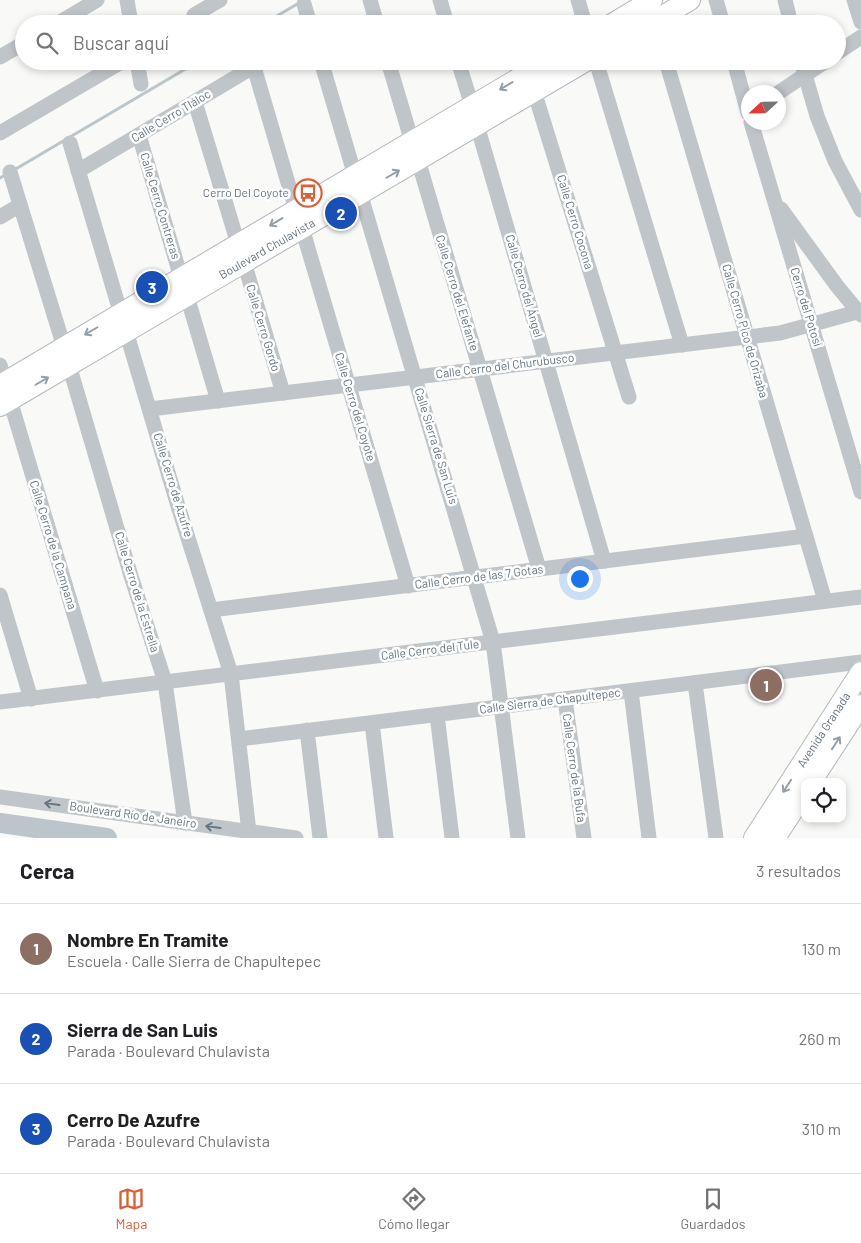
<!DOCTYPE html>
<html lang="es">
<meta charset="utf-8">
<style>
body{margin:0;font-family:Barlow,sans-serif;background:#f6f6f6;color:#202124}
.controls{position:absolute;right:15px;bottom:15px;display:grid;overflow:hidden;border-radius:10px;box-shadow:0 2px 8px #0003}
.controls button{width:45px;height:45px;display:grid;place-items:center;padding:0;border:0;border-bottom:1px solid #e0e0e0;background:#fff;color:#202124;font:25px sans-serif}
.compass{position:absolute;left:741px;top:85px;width:45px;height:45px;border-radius:50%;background:#fff;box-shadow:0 2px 8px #0003;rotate:248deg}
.you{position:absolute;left:579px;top:578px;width:18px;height:18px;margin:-12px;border:4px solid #fff;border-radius:50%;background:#1a73e8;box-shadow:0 0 0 8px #1a73e833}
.badge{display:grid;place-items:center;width:32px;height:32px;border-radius:50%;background:#db5f36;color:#fff;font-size:16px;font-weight:700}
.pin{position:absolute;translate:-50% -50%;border:2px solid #fff;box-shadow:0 1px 5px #0006}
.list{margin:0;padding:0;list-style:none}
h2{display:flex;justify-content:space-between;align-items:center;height:65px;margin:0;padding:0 20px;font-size:21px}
h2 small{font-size:16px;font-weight:400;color:#757577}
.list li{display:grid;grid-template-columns:32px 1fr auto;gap:15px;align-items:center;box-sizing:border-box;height:90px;padding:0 20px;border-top:1px solid #e0e0e0}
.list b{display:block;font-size:19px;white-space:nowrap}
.list p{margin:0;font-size:16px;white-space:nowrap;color:#757577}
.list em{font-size:16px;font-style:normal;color:#757577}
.icon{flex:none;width:28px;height:28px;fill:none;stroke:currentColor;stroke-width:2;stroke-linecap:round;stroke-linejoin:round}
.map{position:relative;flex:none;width:861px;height:838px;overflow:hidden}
.search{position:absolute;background:#fff;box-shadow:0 2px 8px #0003;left:15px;right:15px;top:15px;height:55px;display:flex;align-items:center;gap:12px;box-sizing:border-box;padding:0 18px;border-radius:28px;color:#757577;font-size:19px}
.sheet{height:335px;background:#fff}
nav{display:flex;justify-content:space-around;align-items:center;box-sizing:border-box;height:70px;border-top:1px solid #e0e0e0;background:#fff;font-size:14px;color:#757577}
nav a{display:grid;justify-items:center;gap:2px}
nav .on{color:#db5f36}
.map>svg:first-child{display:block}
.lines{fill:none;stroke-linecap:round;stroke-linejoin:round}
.stream{stroke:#bbc5ca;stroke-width:3}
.river{stroke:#bbc5ca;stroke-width:20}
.major-casing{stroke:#b4b9bd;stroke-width:22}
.minor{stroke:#c0c5c9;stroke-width:15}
.major{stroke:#fff;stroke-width:20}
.oneway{stroke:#949ea7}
.oneway2{stroke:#667581}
.labels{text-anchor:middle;stroke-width:5;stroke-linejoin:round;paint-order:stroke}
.street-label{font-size:12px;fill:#667581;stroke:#fff}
.poi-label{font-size:12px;fill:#667581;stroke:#fff;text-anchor:end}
</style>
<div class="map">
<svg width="861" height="838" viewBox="0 0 861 838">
<rect width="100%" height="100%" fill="#f9f9f7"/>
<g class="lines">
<g class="stream">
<polyline points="263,24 299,3"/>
<polyline points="14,170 199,61"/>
<polyline points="0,178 7,174"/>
<polyline points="856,699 861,691"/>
</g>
<polyline class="river" points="0,823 107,838"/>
<g class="major-casing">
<g id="major">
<polyline points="612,24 652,0"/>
<polyline points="649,24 690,0"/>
<polyline points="0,385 548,61"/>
<polyline points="0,406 586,61"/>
<polyline points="811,782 861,705"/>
<polyline points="754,838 861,672"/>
<polyline points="775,838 805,792"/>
</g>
</g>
<g class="minor">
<polyline points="127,0 131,24"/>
<polyline points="370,0 377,24"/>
<polyline points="440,0 447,24"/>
<polyline points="578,0 585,24"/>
<polyline points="716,0 723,24"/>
<polyline points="785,0 791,24"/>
<polyline points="854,0 861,22"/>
<polyline points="304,4 310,24"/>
<polyline points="194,15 220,0"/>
<polyline points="57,24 97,0"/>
<polyline points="837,53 861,37"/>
<polyline points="0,57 24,43"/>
<polyline points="137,61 141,84"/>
<polyline points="321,61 493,642 518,838"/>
<polyline points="388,61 412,142"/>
<polyline points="458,61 472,106"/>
<polyline points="596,61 682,345"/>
<polyline points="666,61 825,601"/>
<polyline points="734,61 748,113"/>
<polyline points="801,61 817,116 835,161 861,210"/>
<polyline points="254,67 296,210"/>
<polyline points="534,91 629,397"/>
<polyline points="778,93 826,61"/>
<polyline points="195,102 238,244"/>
<polyline points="751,122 861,492"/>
<polyline points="477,125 604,561"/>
<polyline points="0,133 123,61"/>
<polyline points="139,135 181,278"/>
<polyline points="70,143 178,506 231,674 249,832"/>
<polyline points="418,160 539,569"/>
<polyline points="78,171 263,61"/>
<polyline points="10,172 64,347"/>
<polyline points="781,209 837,286 861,315"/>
<polyline points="0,217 20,205"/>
<polyline points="302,228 408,586"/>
<polyline points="244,262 283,393"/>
<polyline points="187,296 218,401"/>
<polyline points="0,365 5,382"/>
<polyline points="69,365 131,576 165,682 185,823"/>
<polyline points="10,400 97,691"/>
<polyline points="150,409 780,333 857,312"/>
<polyline points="0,595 31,699"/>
<polyline points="211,610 806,536"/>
<polyline points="695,683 716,838"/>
<polyline points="631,691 649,838"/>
<polyline points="565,699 584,838"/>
<polyline points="0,702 861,597"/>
<polyline points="437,715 452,838"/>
<polyline points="372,723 386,838"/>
<polyline points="307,730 320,838"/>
<polyline points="239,739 861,662"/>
<polyline points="0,797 296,838"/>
</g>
<use href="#major" class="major"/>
</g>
<defs><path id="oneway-shaft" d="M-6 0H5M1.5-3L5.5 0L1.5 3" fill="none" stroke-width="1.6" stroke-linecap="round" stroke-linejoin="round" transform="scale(1.25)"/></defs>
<g class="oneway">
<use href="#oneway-shaft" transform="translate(506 86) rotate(149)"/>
<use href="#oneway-shaft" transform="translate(393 174) rotate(-30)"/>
<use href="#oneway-shaft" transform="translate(276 222) rotate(149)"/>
<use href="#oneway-shaft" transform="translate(91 331) rotate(150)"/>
<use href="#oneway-shaft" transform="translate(42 381) rotate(-30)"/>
<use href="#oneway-shaft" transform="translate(836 743) rotate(-57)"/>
<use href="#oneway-shaft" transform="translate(787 786) rotate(123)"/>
</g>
<g class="oneway2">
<use href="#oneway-shaft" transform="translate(52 804) rotate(-172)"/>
<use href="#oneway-shaft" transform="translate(213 827) rotate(-172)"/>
</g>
<defs>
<g id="bus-ring" transform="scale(1.4375)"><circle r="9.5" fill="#fff" stroke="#db5f36" stroke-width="1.5"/><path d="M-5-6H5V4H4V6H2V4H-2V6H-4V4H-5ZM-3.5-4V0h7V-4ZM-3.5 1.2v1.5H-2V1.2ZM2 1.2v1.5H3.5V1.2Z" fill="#db5f36"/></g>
</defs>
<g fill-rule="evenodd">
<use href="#bus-ring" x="308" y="193"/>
</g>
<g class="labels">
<g class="street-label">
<text transform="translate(171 116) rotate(-31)" y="4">Calle Cerro Tláloc</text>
<text transform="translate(160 206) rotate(73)" y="4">Calle Cerro Contreras</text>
<text transform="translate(575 222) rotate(73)" y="4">Calle Cerro Cocona</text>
<text transform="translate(267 249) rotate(-30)" y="4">Boulevard Chulavista</text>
<text transform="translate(524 286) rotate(74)" y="4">Calle Cerro del Ángel</text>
<text transform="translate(457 293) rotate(73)" y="4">Calle Cerro del Elefante</text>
<text transform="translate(806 307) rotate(73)" y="4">Cerro del Potosí</text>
<text transform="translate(263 328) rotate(73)" y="4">Calle Cerro Gordo</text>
<text transform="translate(745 331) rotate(74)" y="4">Calle Cerro Pico de Orizaba</text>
<text transform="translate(505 366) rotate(-7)" y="4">Calle Cerro del Churubusco</text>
<text transform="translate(355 407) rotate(73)" y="4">Calle Cerro del Coyote</text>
<text transform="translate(436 446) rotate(73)" y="4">Calle Sierra de San Luis</text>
<text transform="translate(173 485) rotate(73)" y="4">Calle Cerro de Azufre</text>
<text transform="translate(53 545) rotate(73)" y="4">Calle Cerro de la Campana</text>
<text transform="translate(479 577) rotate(-7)" y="4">Calle Cerro de las 7 Gotas</text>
<text transform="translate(137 592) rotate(73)" y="4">Calle Cerro de la Estrella</text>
<text transform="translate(430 650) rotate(-7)" y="4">Calle Cerro del Tule</text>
<text transform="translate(550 701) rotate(-7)" y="4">Calle Sierra de Chapultepec</text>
<text transform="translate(824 730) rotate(-57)" y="4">Avenida Granada</text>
<text transform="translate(574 768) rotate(82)" y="4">Calle Cerro de la Bufa</text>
<text transform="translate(133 815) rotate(8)" y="4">Boulevard Río de Janeiro</text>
</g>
<g class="poi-label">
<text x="289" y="197">Cerro Del Coyote</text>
</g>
</g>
</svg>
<div class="controls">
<button><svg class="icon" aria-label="locate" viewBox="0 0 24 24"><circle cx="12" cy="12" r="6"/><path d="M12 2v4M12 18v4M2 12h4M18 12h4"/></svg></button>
</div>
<svg class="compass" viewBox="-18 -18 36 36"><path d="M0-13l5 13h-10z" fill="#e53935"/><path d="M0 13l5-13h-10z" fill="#757577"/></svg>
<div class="you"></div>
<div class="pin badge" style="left:766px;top:685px;background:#8d6e63">1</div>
<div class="pin badge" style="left:341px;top:213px;background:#1a4fb4">2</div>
<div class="pin badge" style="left:152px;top:287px;background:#1a4fb4">3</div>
<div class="search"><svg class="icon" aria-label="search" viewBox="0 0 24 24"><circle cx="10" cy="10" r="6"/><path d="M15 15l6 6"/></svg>Buscar aquí</div>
</div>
<section class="sheet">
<h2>Cerca<small>3 resultados</small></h2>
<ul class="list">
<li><span class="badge" style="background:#8d6e63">1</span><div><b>Nombre En Tramite</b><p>Escuela · Calle Sierra de Chapultepec</p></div><em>130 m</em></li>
<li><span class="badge" style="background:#1a4fb4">2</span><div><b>Sierra de San Luis</b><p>Parada · Boulevard Chulavista</p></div><em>260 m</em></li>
<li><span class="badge" style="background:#1a4fb4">3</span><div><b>Cerro De Azufre</b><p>Parada · Boulevard Chulavista</p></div><em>310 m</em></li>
</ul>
</section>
<nav>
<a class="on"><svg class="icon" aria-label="map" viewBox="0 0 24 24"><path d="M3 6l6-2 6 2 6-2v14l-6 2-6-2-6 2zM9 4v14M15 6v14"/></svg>Mapa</a>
<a><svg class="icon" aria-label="directions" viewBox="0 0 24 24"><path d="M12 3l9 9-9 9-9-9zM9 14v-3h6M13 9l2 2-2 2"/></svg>Cómo llegar</a>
<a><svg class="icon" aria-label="saved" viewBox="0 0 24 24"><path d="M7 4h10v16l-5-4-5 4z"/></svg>Guardados</a>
</nav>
